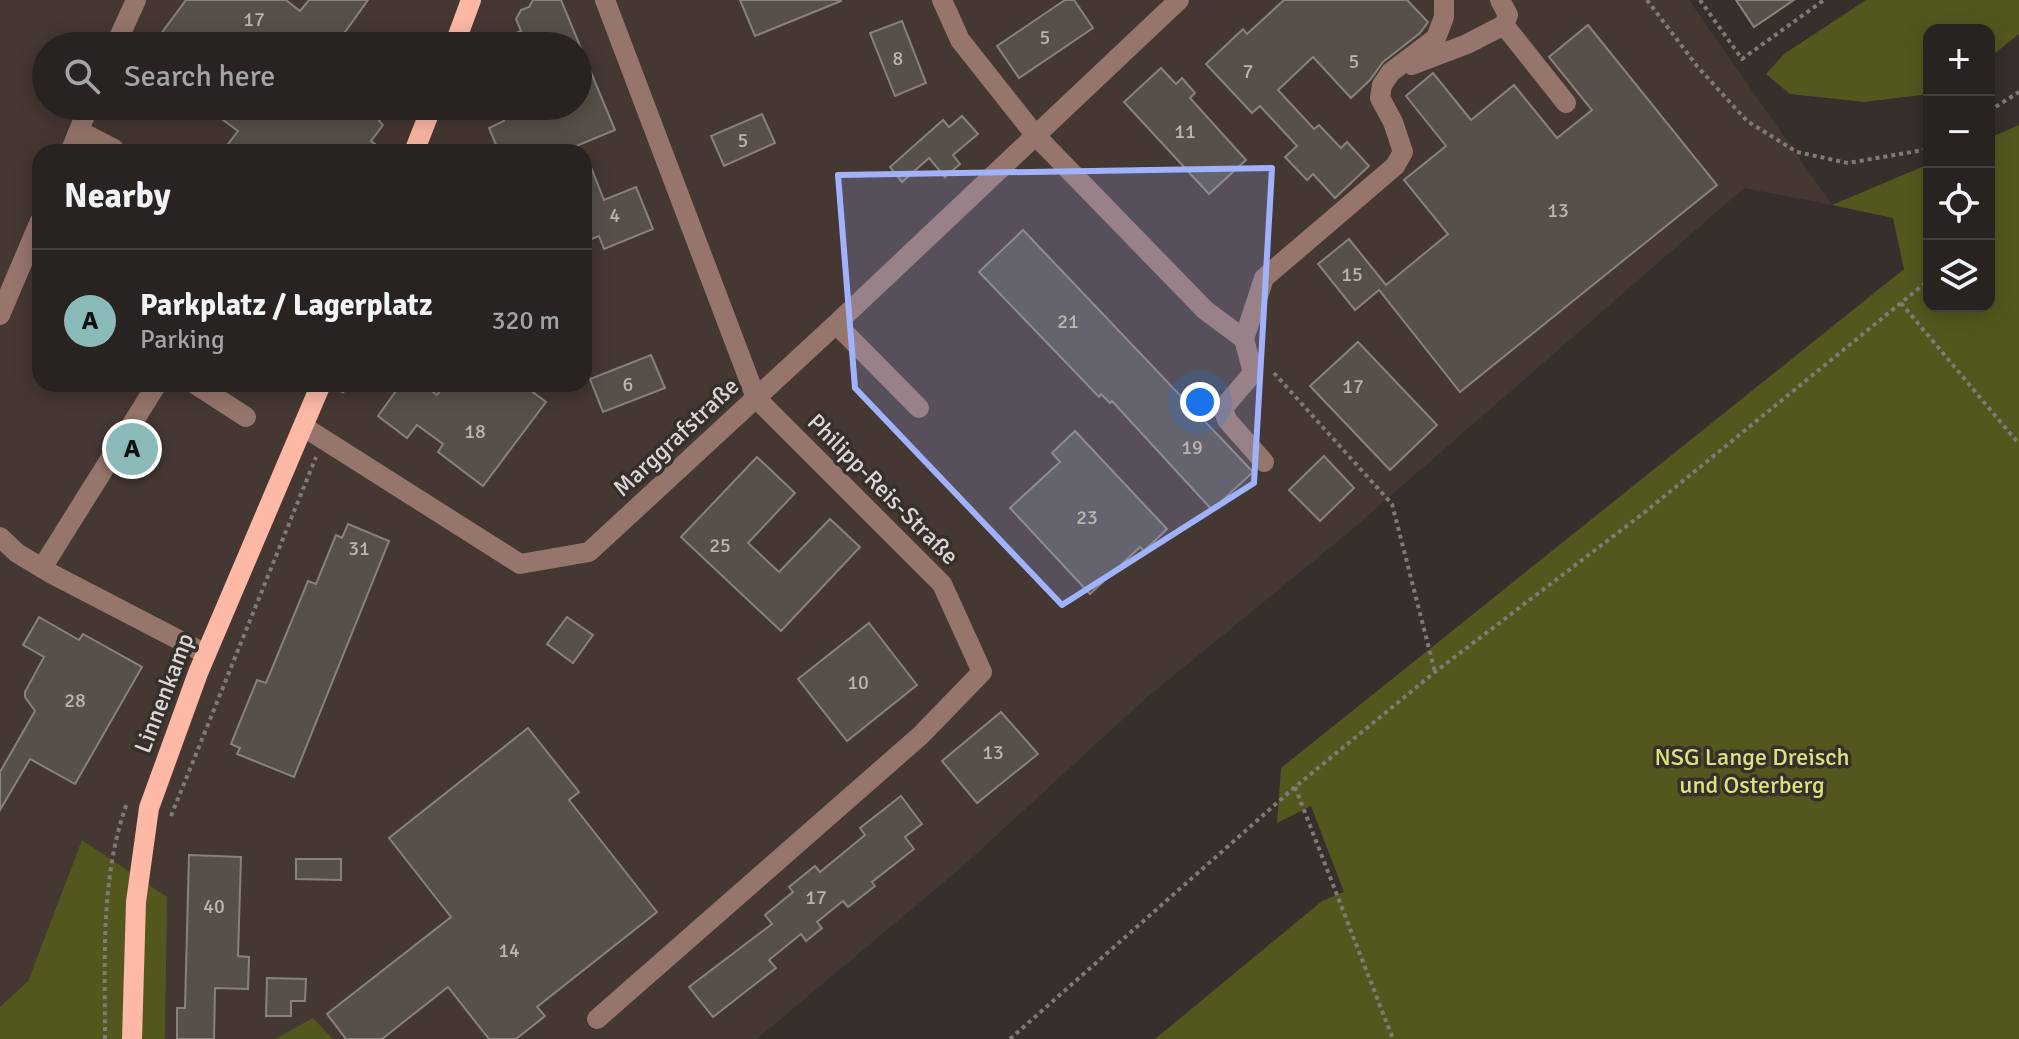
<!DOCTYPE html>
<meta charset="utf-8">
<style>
body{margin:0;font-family:Signika,sans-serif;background:#302b2a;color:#f1f3f6}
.controls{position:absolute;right:24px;top:24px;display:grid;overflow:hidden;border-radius:16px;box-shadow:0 4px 20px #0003}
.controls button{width:72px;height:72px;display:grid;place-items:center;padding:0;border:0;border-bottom:2px solid #44403f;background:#282321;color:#f1f3f6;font:40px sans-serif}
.you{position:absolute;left:1200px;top:402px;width:28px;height:28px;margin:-20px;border:6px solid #fff;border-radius:50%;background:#1a73e8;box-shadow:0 0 0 12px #1a73e833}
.badge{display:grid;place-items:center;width:52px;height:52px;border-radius:50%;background:#8bbbb9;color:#111;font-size:26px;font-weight:700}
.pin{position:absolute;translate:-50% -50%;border:4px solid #fff;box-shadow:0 2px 8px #0006}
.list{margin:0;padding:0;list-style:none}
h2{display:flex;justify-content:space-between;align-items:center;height:104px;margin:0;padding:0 32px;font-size:34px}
h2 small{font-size:26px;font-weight:400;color:#a5a4a5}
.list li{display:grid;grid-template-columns:52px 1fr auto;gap:24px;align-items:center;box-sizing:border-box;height:144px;padding:0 32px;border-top:2px solid #44403f}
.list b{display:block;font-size:30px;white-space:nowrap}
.list p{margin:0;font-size:26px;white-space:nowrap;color:#a5a4a5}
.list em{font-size:26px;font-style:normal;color:#a5a4a5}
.icon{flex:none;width:44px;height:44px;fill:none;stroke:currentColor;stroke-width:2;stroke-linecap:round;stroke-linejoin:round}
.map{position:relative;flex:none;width:2019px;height:1039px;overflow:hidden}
.search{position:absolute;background:#282321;box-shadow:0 4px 20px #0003;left:32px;top:32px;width:560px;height:88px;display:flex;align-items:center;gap:20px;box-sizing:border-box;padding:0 28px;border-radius:44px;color:#a5a4a5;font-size:30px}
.panel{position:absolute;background:#282321;box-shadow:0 4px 20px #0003;left:32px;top:144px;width:560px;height:248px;border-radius:24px}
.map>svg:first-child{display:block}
.built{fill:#453732;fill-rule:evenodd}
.green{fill:#53571e}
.building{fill:#564f4a;stroke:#89817c;stroke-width:2}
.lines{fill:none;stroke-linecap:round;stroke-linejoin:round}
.path{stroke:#807a77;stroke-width:4;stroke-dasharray:4 4;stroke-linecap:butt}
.minor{stroke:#96756c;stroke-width:20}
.major{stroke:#fdb8a6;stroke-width:20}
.marked{fill:#a1b2fd;fill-opacity:0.2;stroke:#a1b2fd;stroke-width:6;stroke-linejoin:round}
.labels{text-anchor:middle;stroke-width:7;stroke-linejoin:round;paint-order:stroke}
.number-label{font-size:20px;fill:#bab5b2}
.street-label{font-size:24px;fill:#dcd7d5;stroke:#362f2c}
.park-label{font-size:24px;fill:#dbe47b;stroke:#362f2c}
</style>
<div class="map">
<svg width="2019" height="1039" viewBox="0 0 2019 1039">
<rect width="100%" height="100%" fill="#362f2c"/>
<path class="built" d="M0 0H1689L1832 205 1744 188 1348 533 1145 699 962 867 757 1039H165L166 992 82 840 28 981 0 1007ZM46 46H578V106H46ZM40 152H584V384H40Z"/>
<g class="green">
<polygon points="1866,0 2019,0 2019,34 1989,58 1989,30 1929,30 1929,92 1921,95 1864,102 1790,94 1766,74 1784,54"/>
<polygon points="2019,125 2019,1039 1155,1039 1322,901 1344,892 1311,806 1277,823 1281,768 1904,269 1893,218 1832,205 1929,164 1929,306 1989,306 1989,138"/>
<polygon points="82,840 167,897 165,1039 0,1039 0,1007 28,981"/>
<polygon points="313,1018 333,1039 275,1039"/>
</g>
<g class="building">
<polygon points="186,0 286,0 300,11 309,0 368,0 335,46 152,46"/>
<polygon points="533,0 561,0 615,130 562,152 499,152 489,128 504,121 498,106 578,106 578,46 487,46 521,31 516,19 521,10 529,7"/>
<polygon points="740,0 841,0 841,1 755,36"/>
<polygon points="1065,0 1074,0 1093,28 1019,78 997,46"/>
<polygon points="1284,0 1407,0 1428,22 1420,33 1383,62 1370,80 1351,98 1313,57 1278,90 1314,129 1319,125 1341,148 1347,142 1369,166 1335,198 1313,174 1307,180 1285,157 1297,146 1260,106 1252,113 1206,64 1243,29 1247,34"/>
<polygon points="1736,0 1794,0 1754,27"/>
<polygon points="902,21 926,83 895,96 870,33"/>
<polygon points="1588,25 1717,185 1460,392 1379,290 1355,310 1318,264 1349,239 1386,285 1448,234 1404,180 1446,146 1406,96 1433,73 1471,120 1514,85 1557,138 1592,110 1549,57"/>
<polygon points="1161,68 1176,84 1182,78 1195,93 1190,98 1246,160 1209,194 1124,102"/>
<polygon points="204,106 390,106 379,121 383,125 371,141 386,152 222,152 238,131"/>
<polygon points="762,114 775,143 724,166 711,136"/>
<polygon points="962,116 978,134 953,155 960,164 945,177 929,158 902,182 890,167 943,120 949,127"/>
<polygon points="585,152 604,200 636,187 653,229 604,249 599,236 584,242"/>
<polygon points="1023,230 1253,472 1212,510 1112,401 1110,403 1101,394 1099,397 979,272"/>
<polygon points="1358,342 1437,425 1390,470 1310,386"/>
<polygon points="651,355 665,388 603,412 590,379"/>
<polygon points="401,384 423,384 437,395 445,384 522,384 546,402 483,486 438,452 443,444 417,425 407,438 378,416"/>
<polygon points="1075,431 1167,529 1144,551 1140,547 1090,594 1010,508 1060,462 1052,453"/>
<polygon points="1324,456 1354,488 1320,521 1289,490"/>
<polygon points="757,457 795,493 748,543 779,572 830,519 860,547 781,631 681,537"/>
<polygon points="348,524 389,541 294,777 237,754 240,748 231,744 257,680 266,683 308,581 316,584 336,535 342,538"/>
<polygon points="39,617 79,640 83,634 142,667 75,784 30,759 0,810 0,772 35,711 25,697 25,692 44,657 23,645"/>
<polygon points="567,617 593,635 573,663 547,644"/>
<polygon points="869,623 917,685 847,741 798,679"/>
<polygon points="1001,712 1038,754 977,803 942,761"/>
<polygon points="528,728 579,792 569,800 657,912 537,1007 545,1016 516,1039 489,1039 448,987 382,1039 346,1039 327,1014 451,917 389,838"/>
<polygon points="901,796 922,824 905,837 914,849 872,882 875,886 848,907 843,901 817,922 822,928 806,941 801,934 769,960 776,968 713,1017 689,987 772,924 765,915 793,892 789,887 815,866 820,872 865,835 860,828"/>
<polygon points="189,855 241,857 238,956 249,957 248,989 215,988 214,1039 177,1039 177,1008 185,1008"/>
<polygon points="296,859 341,859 341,880 296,879"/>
<polygon points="267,978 306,979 305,1001 291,1001 291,1016 266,1016"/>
</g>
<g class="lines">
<g class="path">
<polyline points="1647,0 1697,66 1747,121 1797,152 1848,163 1929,149"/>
<polyline points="1700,0 1742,59 1824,0"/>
<polyline points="1989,111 2019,92"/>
<polyline points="453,116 457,106"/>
<polyline points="1901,303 2019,444"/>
<polyline points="1274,373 1392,504 1435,672"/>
<polyline points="342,393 346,384"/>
<polyline points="1295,787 1393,1039"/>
<polyline points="171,816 316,457"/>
<path d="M105 1039C105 961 100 877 127 803"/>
<polyline points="1010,1039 1295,787 1435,672 1645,512 1929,280"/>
</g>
<g class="minor">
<polyline points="942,0 960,40 1036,136 1205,310 1244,339"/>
<polyline points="1504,25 1566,103"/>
<polyline points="115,46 136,0"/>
<polyline points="1412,65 1467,44 1504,25 1508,15 1500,0"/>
<polyline points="79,131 114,149 113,152"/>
<polyline points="70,152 89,106"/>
<polyline points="0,315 40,221"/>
<polyline points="836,324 919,408"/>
<polyline points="195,384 246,417"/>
<polyline points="304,427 520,564 589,552 836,324 1179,0"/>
<polyline points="1264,462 1227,420 1223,408 1253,373 1244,339 1264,278 1395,166 1403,152 1393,122 1380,98 1382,85 1391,72 1436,38 1444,17 1444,0"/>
<polyline points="0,537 17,553 52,574 206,654"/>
<polyline points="42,568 157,384"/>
<polyline points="597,1019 921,735 982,672 942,584 756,398 605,0"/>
</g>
<g class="major">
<polyline points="454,46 471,0"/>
<polyline points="414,152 432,106"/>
<polyline points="132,1039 136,902 149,808 198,673 321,384"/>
</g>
</g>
<path class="marked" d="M1272 168 1254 483 1062 605 855 388 838 175Z"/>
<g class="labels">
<g class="number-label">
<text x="254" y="26">17</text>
<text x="1045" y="44">5</text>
<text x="898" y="65">8</text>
<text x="1354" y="68">5</text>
<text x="1248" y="78">7</text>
<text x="1185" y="138">11</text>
<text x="743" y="147">5</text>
<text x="1558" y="217">13</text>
<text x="615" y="222">4</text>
<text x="1352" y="281">15</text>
<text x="1068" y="328">21</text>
<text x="628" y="391">6</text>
<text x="1353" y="393">17</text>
<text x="475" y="438">18</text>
<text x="1192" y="454">19</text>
<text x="1087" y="524">23</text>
<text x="720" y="552">25</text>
<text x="359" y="555">31</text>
<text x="858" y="689">10</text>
<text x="75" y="707">28</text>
<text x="993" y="759">13</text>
<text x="816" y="904">17</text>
<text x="214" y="913">40</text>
<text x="509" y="957">14</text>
</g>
<g class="street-label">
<text transform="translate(676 437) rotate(-43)" y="8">Marggrafstraße</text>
<text transform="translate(883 489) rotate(45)" y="8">Philipp-Reis-Straße</text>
<text transform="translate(164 693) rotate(-69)" y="8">Linnenkamp</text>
</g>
<g class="park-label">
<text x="1752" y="765">NSG Lange Dreisch<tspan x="1752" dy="28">und Osterberg</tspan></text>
</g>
</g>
</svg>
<div class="controls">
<button>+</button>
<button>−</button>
<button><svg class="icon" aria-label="locate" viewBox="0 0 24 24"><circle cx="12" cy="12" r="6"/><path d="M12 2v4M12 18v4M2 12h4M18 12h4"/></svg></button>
<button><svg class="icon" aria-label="layers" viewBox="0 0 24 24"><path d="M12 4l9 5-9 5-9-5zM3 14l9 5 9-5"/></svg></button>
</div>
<div class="you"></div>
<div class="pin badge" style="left:132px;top:449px">A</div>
<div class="search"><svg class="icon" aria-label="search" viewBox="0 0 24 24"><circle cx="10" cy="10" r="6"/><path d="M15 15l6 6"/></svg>Search here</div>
<section class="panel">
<h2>Nearby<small></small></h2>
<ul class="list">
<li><span class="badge">A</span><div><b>Parkplatz / Lagerplatz</b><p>Parking</p></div><em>320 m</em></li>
</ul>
</section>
</div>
